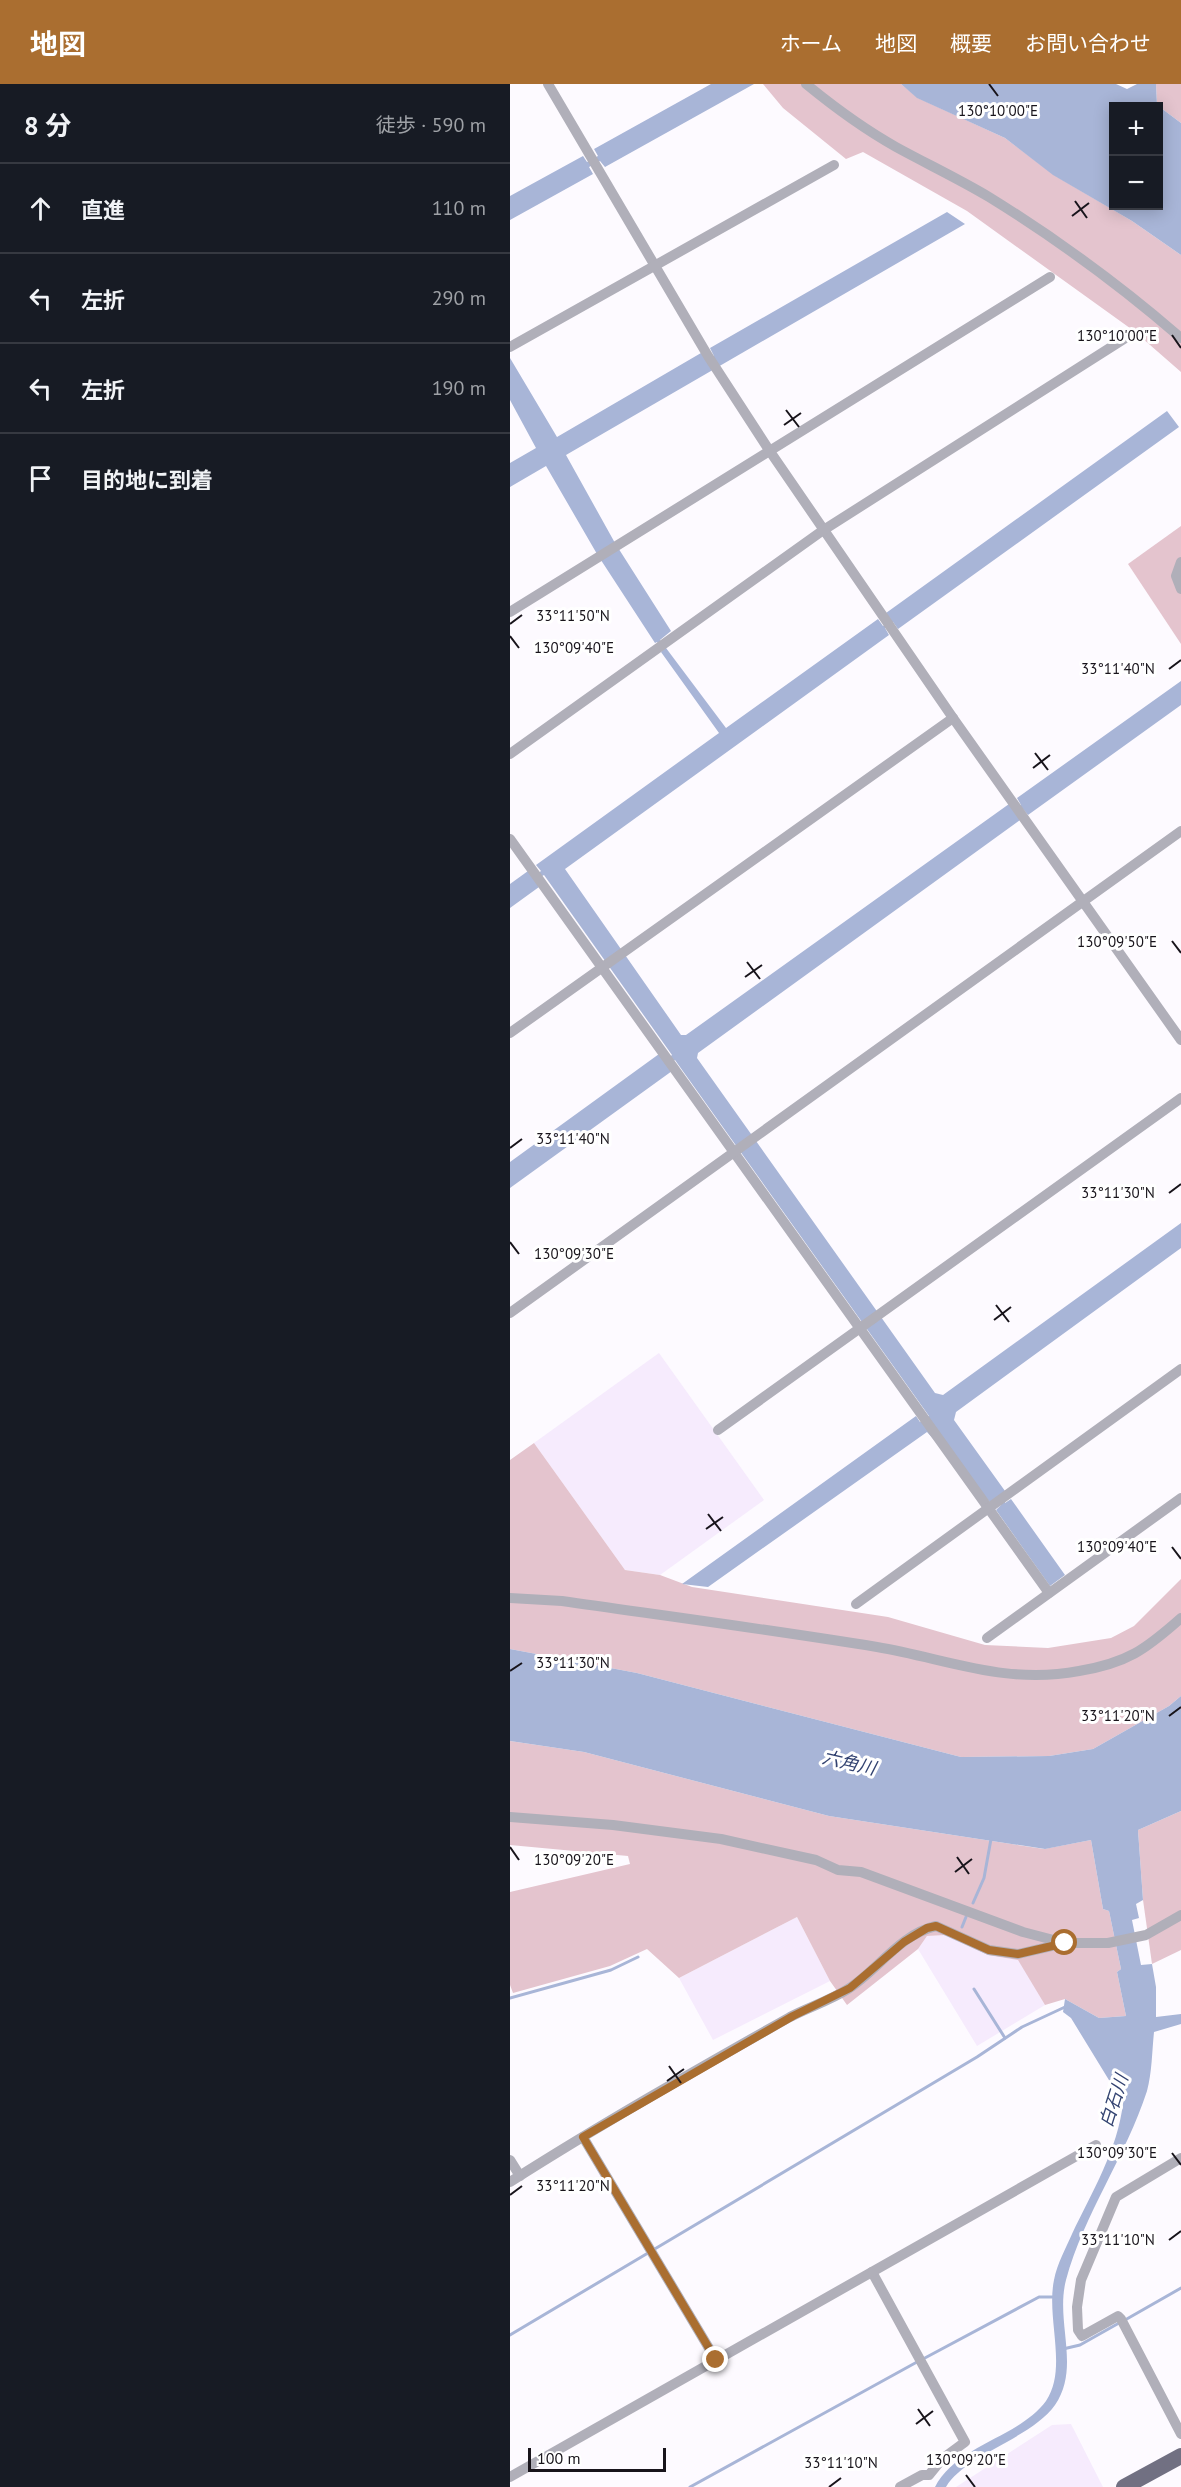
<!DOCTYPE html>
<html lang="ja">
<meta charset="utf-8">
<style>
body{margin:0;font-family:"PT Sans","Noto Sans JP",sans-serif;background:#20242c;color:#f1f3f6}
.controls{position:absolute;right:18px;top:18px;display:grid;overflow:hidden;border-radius:0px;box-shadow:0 3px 15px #0003}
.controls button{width:54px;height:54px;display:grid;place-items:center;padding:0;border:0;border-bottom:2px solid #363941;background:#171b24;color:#f1f3f6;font:30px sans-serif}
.scale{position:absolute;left:18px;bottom:15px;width:138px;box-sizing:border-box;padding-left:6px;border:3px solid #18141b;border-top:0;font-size:16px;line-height:21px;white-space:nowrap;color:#18141b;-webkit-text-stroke:4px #fff;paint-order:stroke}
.stop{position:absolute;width:18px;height:18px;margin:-14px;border:4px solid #aa6e30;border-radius:50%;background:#fff}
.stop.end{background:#aa6e30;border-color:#fff;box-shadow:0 2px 6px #0008}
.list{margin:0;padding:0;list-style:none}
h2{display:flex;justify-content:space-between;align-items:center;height:78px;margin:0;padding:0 24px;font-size:26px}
h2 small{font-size:20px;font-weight:400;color:#9ea1a6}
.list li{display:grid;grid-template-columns:39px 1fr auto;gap:18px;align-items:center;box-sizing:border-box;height:90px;padding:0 24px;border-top:2px solid #363941}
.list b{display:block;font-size:22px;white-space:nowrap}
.list em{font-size:20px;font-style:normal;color:#9ea1a6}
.icon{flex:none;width:33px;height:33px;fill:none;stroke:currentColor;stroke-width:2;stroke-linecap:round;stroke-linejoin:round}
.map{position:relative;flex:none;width:671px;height:2403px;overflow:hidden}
header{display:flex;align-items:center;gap:36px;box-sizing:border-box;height:84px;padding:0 30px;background:#aa6e30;color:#fff}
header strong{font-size:28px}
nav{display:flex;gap:33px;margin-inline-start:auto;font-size:21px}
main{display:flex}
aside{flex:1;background:#171b24}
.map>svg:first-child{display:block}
.built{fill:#f6ebfd}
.green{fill:#e4c4ce}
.water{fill:#a8b5d7;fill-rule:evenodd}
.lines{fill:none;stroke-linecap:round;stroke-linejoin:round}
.stream{stroke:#a8b5d7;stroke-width:3}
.minor{stroke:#b0afb9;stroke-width:10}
.primary{stroke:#717082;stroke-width:16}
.route{stroke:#aa6e30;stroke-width:8}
.ticks{fill:none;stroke:#18141b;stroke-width:2}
.labels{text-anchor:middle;stroke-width:6;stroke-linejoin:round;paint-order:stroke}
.water-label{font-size:18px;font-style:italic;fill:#334371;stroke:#fff}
.ticks-label{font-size:15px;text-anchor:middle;fill:#18141b;stroke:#fff;stroke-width:6;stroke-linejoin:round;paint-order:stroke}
</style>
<header>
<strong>地図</strong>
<nav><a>ホーム</a><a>地図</a><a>概要</a><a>お問い合わせ</a></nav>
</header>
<main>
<aside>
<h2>8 分<small>徒歩 · 590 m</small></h2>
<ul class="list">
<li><svg class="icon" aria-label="ahead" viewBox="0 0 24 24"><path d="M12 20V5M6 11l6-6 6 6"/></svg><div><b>直進</b></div><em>110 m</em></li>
<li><svg class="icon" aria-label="left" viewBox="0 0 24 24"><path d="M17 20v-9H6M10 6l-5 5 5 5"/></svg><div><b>左折</b></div><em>290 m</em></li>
<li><svg class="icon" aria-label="left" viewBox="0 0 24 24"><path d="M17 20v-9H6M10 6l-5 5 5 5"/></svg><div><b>左折</b></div><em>190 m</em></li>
<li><svg class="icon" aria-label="arrive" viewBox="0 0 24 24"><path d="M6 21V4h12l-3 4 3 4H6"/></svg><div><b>目的地に到着</b></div></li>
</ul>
</aside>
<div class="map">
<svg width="671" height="2403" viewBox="0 0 671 2403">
<rect width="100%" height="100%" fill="#fdfaff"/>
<g class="built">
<polygon points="149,1269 254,1416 150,1491 115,1486 24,1359"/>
<polygon points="287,1833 320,1897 203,1956 169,1894"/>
<polygon points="436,1851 478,1871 508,1875 535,1921 467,1962 408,1865 417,1852"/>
<polygon points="561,2340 593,2403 446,2403 542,2341"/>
</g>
<g class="green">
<polygon points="253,0 391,0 408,14 495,54 544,91 622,137 671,171 671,288 624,247 457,127 353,68 336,75 273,24"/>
<polygon points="646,0 671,0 671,39 647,21"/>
<polygon points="671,442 671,560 618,480"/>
<polygon points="24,1359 115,1486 150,1491 182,1503 378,1533 475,1561 538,1564 601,1554 624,1542 671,1495 671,1612 659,1622 583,1665 539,1672 451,1673 127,1589 0,1565 0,1376"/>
<polygon points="0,1657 74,1668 319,1732 534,1765 581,1756 593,1825 599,1827 611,1885 607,1888 616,1932 589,1934 555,1915 535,1921 508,1876 478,1871 436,1851 417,1852 408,1865 337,1921 320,1897 287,1833 169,1894 137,1865 100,1882 3,1909 0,1901 0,1808 120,1780 118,1772 0,1761"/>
<polygon points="671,1727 671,1866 642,1880 633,1816 628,1746"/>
</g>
<g class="water">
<polygon points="201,0 244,0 95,83 90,77 79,83 83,90 0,136 0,112 73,72 77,78 88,72 84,65"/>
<path d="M391 0H606L617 5 627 0H646L647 21 671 39V171L622 137 543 91 495 54 407 14ZM604 22H648V122H604Z"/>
<polygon points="437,128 455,140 56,371 105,459 161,547 150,556 216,644 368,535 373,542 381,536 376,529 657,327 669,343 388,545 383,538 375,544 379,551 55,785 171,951 176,951 499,720 504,727 511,721 507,714 671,597 671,621 518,731 513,725 510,736 188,969 187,974 425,1309 433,1311 671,1139 671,1164 446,1328 444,1336 495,1407 495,1419 501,1415 555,1491 540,1502 486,1426 491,1421 480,1418 417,1348 198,1503 172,1500 406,1332 410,1338 419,1332 165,976 158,981 162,987 0,1104 0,1078 149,970 155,977 162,971 34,791 25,796 29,803 0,824 0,800 18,787 23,793 31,787 26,781 209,649 151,568 153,566 147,558 145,559 87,470 36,382 0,403 0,379 26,364 0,316 0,274 47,353 191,269 204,272 200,264"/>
<path d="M0 1565 127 1589 451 1673 539 1672 583 1665 659 1622 671 1612V1727L628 1746 633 1816 626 1820 629 1834 622 1836 631 1881 642 1880 646 1903V1933L671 1930V1940L644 1948C642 1967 642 1989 637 2007 616 2072 574 2130 556 2196 545 2238 571 2283 545 2321 522 2354 453 2372 436 2403H425C446 2361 510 2353 536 2317 558 2285 536 2234 544 2196 547 2180 556 2164 562 2150 582 2108 608 2065 613 2019L561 1934 553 1928 555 1915 589 1934 616 1932 607 1888 611 1885 599 1827 593 1825 581 1756 535 1765 319 1732 74 1668 0 1657Z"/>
</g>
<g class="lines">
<g class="stream">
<polyline points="463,1819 474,1794 481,1755"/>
<polyline points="452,1843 456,1833"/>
<polyline points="464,1905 495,1954"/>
<polyline points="0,1914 101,1886 128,1873"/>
<polyline points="143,2166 467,1973 512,1943 555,1923"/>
<polyline points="615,2236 671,2204"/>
<polyline points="0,2251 138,2169"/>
<polyline points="553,2265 570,2261 609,2239"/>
<polyline points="413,2275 529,2213 544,2213"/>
<polyline points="180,2403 407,2278"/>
</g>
<g class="minor">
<polyline points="38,0 198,272 259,366 443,634 671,956"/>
<path d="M296 0C324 23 354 45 386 63 417 80 449 95 479 113 547 155 611 202 671 254"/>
<polyline points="0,263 324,81"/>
<polyline points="671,478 666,492 671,505"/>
<polyline points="0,528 540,193"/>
<polyline points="0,670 312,447 617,253"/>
<polyline points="0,755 539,1509"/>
<polyline points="0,949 443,634"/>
<polyline points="0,1229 671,747"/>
<polyline points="208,1346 671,1014"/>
<path d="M0 1514 52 1517C157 1532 263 1546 367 1563 438 1575 495 1601 569 1587 617 1579 635 1566 671 1534"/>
<polyline points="346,1520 671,1285"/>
<polyline points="477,1554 671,1414"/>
<polyline points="0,1733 103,1741 211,1755 306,1776 328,1786 351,1788 513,1848 555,1859 598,1859 636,1851 671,1831"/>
<polyline points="73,2053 206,2276"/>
<polyline points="671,2074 606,2113 571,2196 567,2223 568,2246 572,2252 608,2232 611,2235 671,2350"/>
<polyline points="0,2076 10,2092"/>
<path d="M0 2098C91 2040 186 1986 280 1933 299 1923 319 1917 338 1905 367 1887 390 1850 426 1842L479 1866 508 1870 555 1859"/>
<polyline points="362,2188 455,2358 432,2375 419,2391 412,2391 390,2403"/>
<polyline points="0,2393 586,2061"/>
</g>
<polyline class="primary" points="614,2403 671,2372"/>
</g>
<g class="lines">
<polyline class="route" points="206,2276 73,2053 283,1932 340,1904 394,1858 417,1844 426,1842 479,1866 508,1870 555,1859"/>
</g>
<path class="ticks" d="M479 0 488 12M565 117 577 134M562 132 579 119M662 251 671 264M276 326 289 343M274 341 291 329M0 540 12 531M0 552 9 564M659 585 671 576M525 669 538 686M523 684 540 671M662 857 671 869M237 878 250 895M235 893 252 881M0 1064 12 1055M659 1109 671 1100M0 1158 9 1170M486 1221 499 1238M484 1236 501 1223M198 1430 211 1447M196 1445 213 1433M662 1463 671 1475M0 1587 12 1579M659 1632 671 1623M0 1763 9 1776M447 1773 459 1790M445 1788 462 1775M159 1982 171 1999M157 1997 174 1985M662 2069 671 2081M0 2111 12 2102M659 2156 671 2147M408 2325 420 2342M406 2340 423 2327M456 2391 465 2403M319 2403 331 2394"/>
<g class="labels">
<g class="water-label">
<text transform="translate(339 1679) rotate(13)" y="6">六角川</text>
<text transform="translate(604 2017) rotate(-72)" y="6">白石川</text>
</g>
</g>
<g class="ticks-label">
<text x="488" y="32">130°10'00"E</text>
<text x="607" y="257">130°10'00"E</text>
<text x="63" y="537">33°11'50"N</text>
<text x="64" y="569">130°09'40"E</text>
<text x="608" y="590">33°11'40"N</text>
<text x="607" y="863">130°09'50"E</text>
<text x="63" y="1060">33°11'40"N</text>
<text x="608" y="1114">33°11'30"N</text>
<text x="64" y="1175">130°09'30"E</text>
<text x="607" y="1468">130°09'40"E</text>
<text x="63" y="1584">33°11'30"N</text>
<text x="608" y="1637">33°11'20"N</text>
<text x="64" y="1781">130°09'20"E</text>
<text x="607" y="2074">130°09'30"E</text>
<text x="63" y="2107">33°11'20"N</text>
<text x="608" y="2161">33°11'10"N</text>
<text x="456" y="2381">130°09'20"E</text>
<text x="331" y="2384">33°11'10"N</text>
</g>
</svg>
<div class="controls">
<button>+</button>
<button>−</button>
</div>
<div class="scale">100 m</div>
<div class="stop" style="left:555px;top:1859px"></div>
<div class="stop end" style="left:206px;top:2276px"></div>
</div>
</main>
